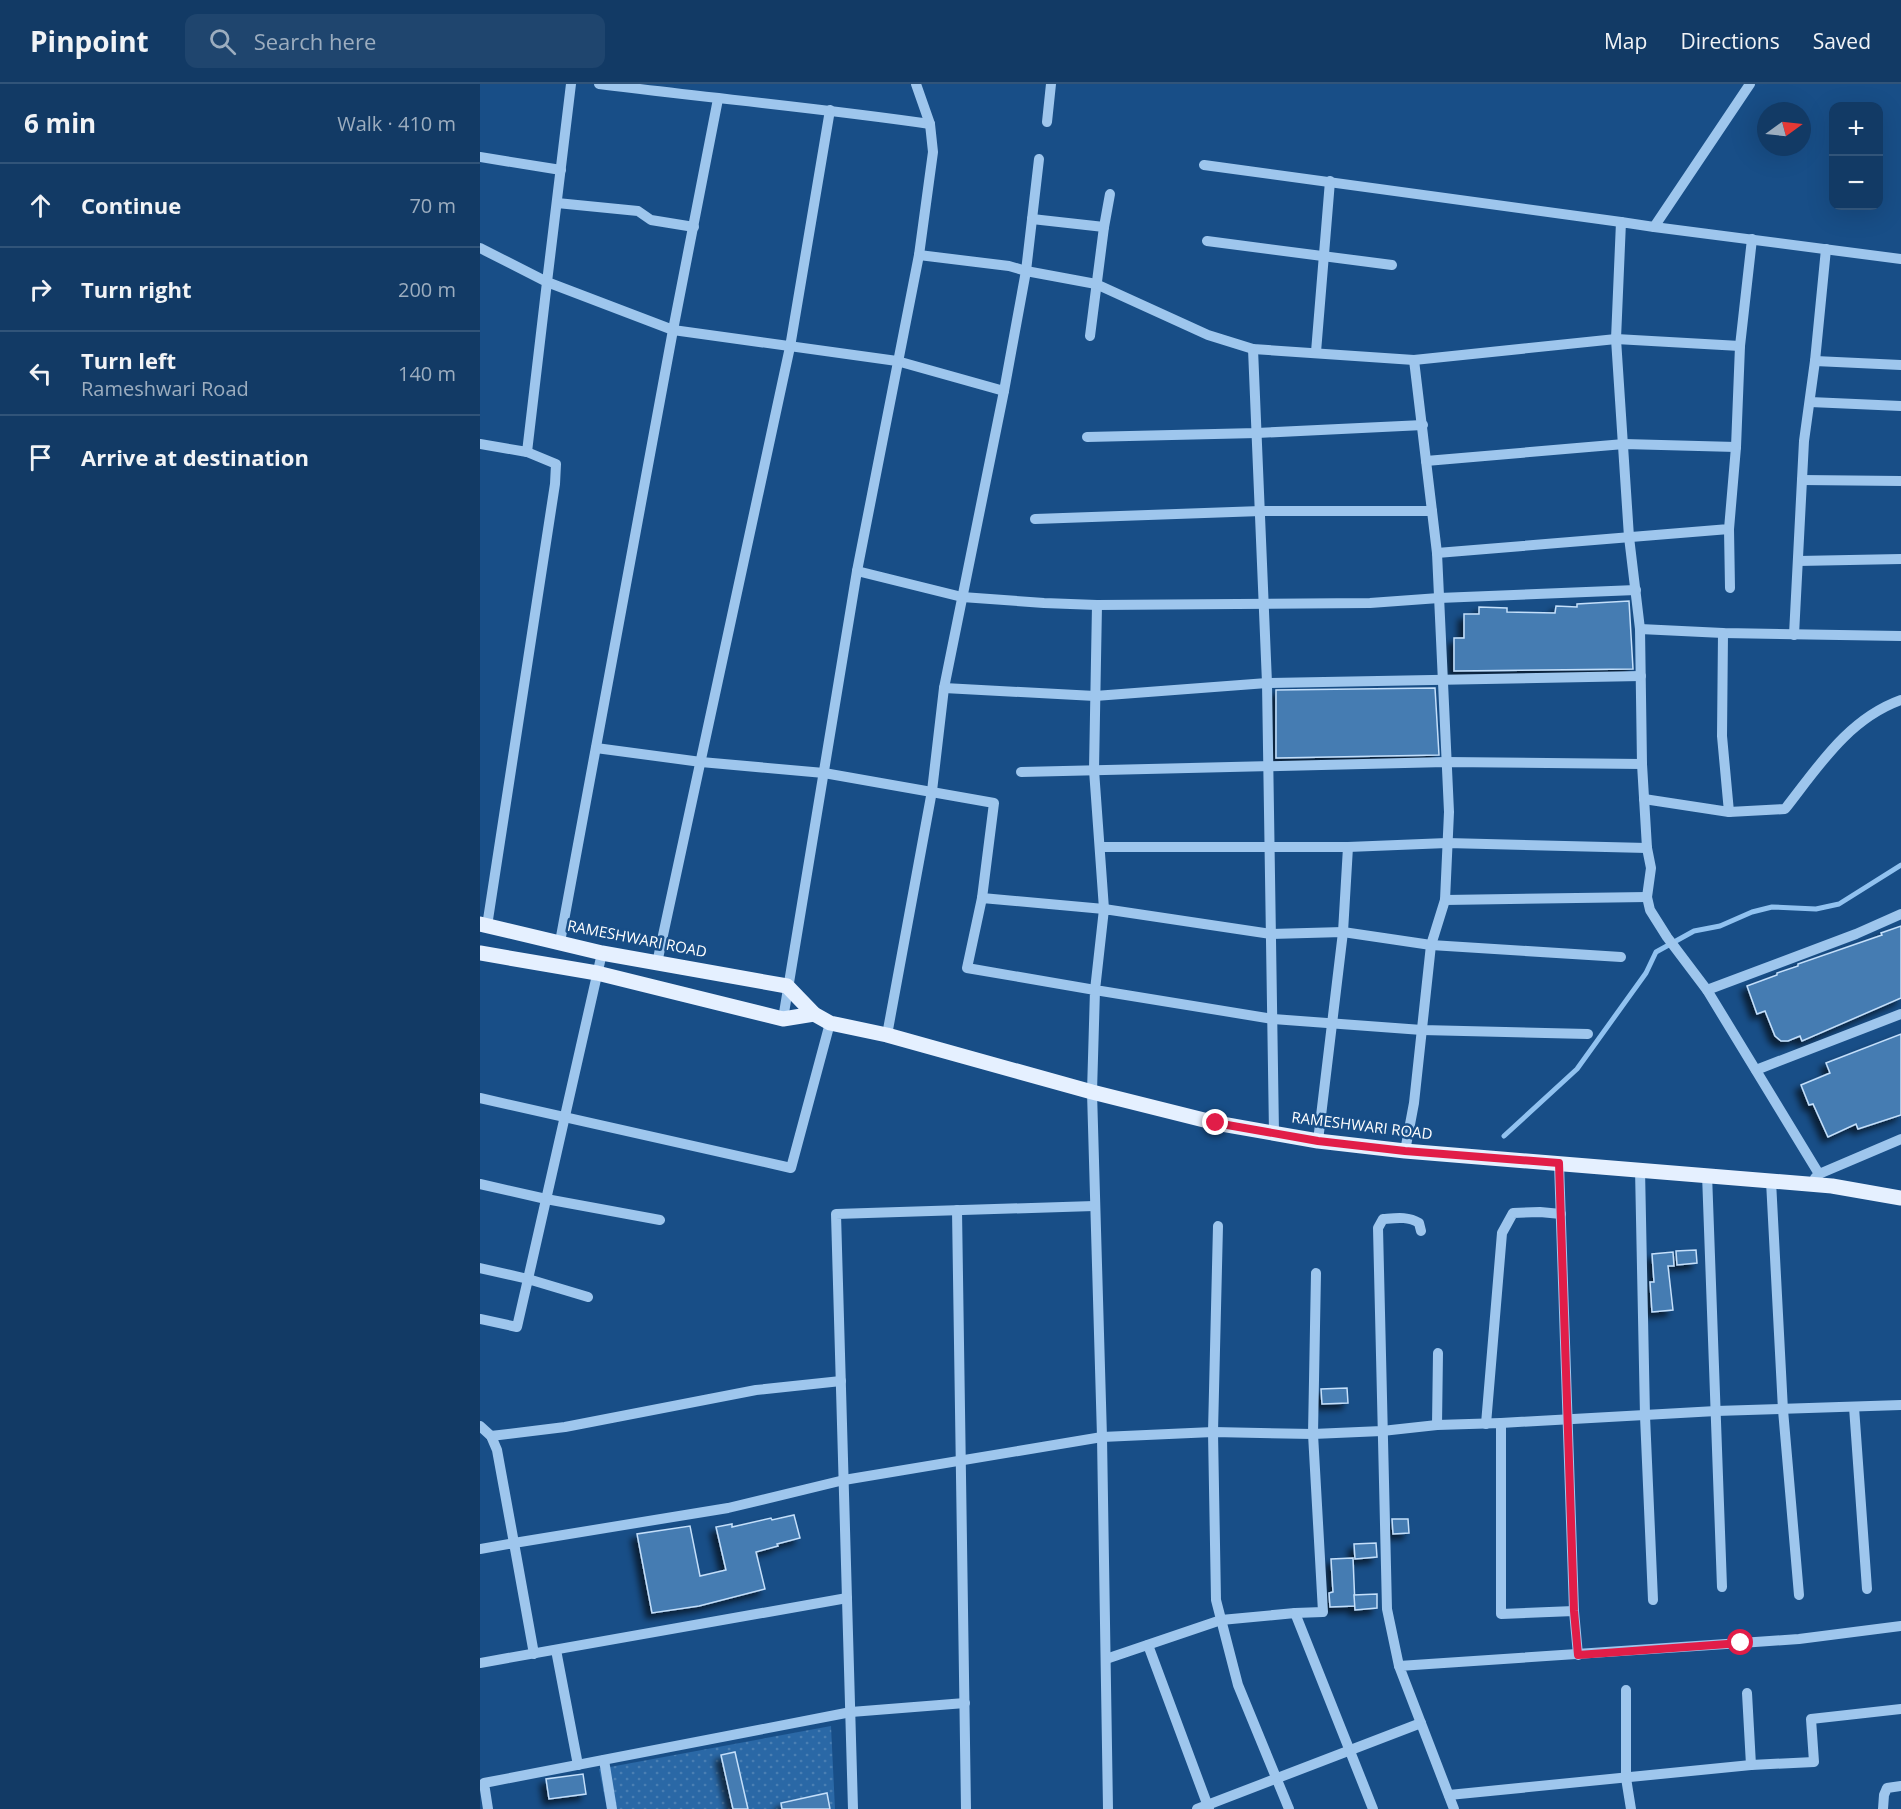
<!DOCTYPE html>
<meta charset="utf-8">
<style>
body{margin:0;font-family:"Open Sans",sans-serif;background:#1f456e;color:#f1f3f6}
.controls{position:absolute;right:18px;top:18px;display:grid;overflow:hidden;border-radius:12px;box-shadow:0 6px 24px #0002}
.controls button{width:54px;height:54px;display:grid;place-items:center;padding:0;border:0;border-bottom:2px solid #315479;background:#123a65;color:#f1f3f6;font:30px sans-serif}
.compass{position:absolute;left:1277px;top:18px;width:54px;height:54px;border-radius:50%;background:#123a65;box-shadow:0 6px 24px #0002;rotate:75deg}
.stop{position:absolute;width:18px;height:18px;margin:-14px;border:4px solid #e11d48;border-radius:50%;background:#fff}
.stop.end{background:#e11d48;border-color:#fff;box-shadow:0 2px 6px #0008}
.list{margin:0;padding:0;list-style:none}
h2{display:flex;justify-content:space-between;align-items:center;height:78px;margin:0;padding:0 24px;font-size:26px}
h2 small{font-size:20px;font-weight:400;color:#9cadbf}
.list li{display:grid;grid-template-columns:39px 1fr auto;gap:18px;align-items:center;box-sizing:border-box;height:84px;padding:0 24px;border-top:2px solid #315479}
.list b{display:block;font-size:22px;white-space:nowrap}
.list p{margin:0;font-size:20px;white-space:nowrap;color:#9cadbf}
.list em{font-size:20px;font-style:normal;color:#9cadbf}
.icon{flex:none;width:33px;height:33px;fill:none;stroke:currentColor;stroke-width:2;stroke-linecap:round;stroke-linejoin:round}
.map{position:relative;flex:none;width:1421px;height:1725px;overflow:hidden}
header{display:flex;align-items:center;gap:36px;box-sizing:border-box;height:84px;padding:0 30px;background:#123a65;border-bottom:2px solid #315479}
header strong{font-size:28px}
nav{display:flex;gap:33px;margin-inline-start:auto;font-size:21px}
.search{width:420px;height:54px;background:#1f456e;display:flex;align-items:center;gap:15px;box-sizing:border-box;padding:0 21px;border-radius:12px;color:#9cadbf;font-size:22px}
main{display:flex}
aside{flex:1;background:#123a65}
.map>svg:first-child{display:block}
.green{fill:url(#green-dots)}
.lines{fill:none;stroke-linecap:round;stroke-linejoin:round}
.stream{stroke:#91c2f0;stroke-width:5}
.building{fill:#447bb2;stroke:#c4dffa;stroke-width:1.5;filter:url(#shadow)}
.minor{stroke:#9ec6ed;stroke-width:10}
.major{stroke:#e5f0ff;stroke-width:15}
.route{stroke:#e11d48;stroke-width:8}
.labels{text-anchor:middle;stroke-width:5;stroke-linejoin:round;paint-order:stroke}
.street-label{font-size:15px;fill:#fff;stroke:#184e87}
</style>
<header>
<strong>Pinpoint</strong>
<div class="search"><svg class="icon" aria-label="search" viewBox="0 0 24 24"><circle cx="10" cy="10" r="6"/><path d="M15 15l6 6"/></svg>Search here</div>
<nav><a>Map</a><a>Directions</a><a>Saved</a></nav>
</header>
<main>
<aside>
<h2>6 min<small>Walk · 410 m</small></h2>
<ul class="list">
<li><svg class="icon" aria-label="ahead" viewBox="0 0 24 24"><path d="M12 20V5M6 11l6-6 6 6"/></svg><div><b>Continue</b></div><em>70 m</em></li>
<li><svg class="icon" aria-label="right" viewBox="0 0 24 24"><path d="M7 20v-9h11M14 6l5 5-5 5"/></svg><div><b>Turn right</b></div><em>200 m</em></li>
<li><svg class="icon" aria-label="left" viewBox="0 0 24 24"><path d="M17 20v-9H6M10 6l-5 5 5 5"/></svg><div><b>Turn left</b><p>Rameshwari Road</p></div><em>140 m</em></li>
<li><svg class="icon" aria-label="arrive" viewBox="0 0 24 24"><path d="M6 21V4h12l-3 4 3 4H6"/></svg><div><b>Arrive at destination</b></div></li>
</ul>
</aside>
<div class="map">
<svg width="1421" height="1725" viewBox="0 0 1421 1725">
<defs>
<pattern id="green-dots" width="8" height="8" patternUnits="userSpaceOnUse" patternTransform="scale(1.5)"><rect width="8" height="8" fill="#2a68a6"/><path d="M2 2h.1M6 6h.1" fill="none" stroke="#4a7fb3" stroke-width="1.8" stroke-linecap="round"/></pattern>
<filter id="shadow"><feDropShadow dx="-5.5" dy="5.5" stdDeviation="3" flood-color="#0009"/></filter>
</defs>
<rect width="100%" height="100%" fill="#184e87"/>
<polygon class="green" points="351,1642 355,1725 127,1725 119,1685"/>
<g class="lines">
<polyline class="stream" points="1024,1052 1097,985 1166,889 1176,868 1214,847 1240,842 1272,828 1292,823 1336,825 1359,820 1421,781"/>
</g>
<g class="building">
<polygon points="1149,517 1153,585 974,587 974,554 984,554 984,530 999,530 999,523 1027,524 1027,528 1075,529 1076,522 1097,523 1097,520"/>
<polygon points="955,604 959,671 796,674 796,606"/>
<polygon points="1421,842 1421,914 1322,957 1320,952 1308,957 1301,957 1295,952 1285,927 1277,930 1267,902 1297,891 1297,889 1318,882 1318,880 1402,851 1401,849"/>
<polygon points="1421,950 1421,1031 1378,1045 1376,1040 1348,1053 1333,1020 1329,1021 1321,1001 1350,989 1346,979"/>
<polygon points="1216,1166 1217,1179 1197,1181 1196,1167"/>
<polygon points="1193,1168 1194,1182 1188,1182 1193,1226 1172,1228 1170,1198 1174,1198 1172,1170"/>
<polygon points="867,1304 868,1319 842,1320 841,1305"/>
<polygon points="314,1431 320,1454 297,1460 298,1462 276,1468 285,1505 219,1522 172,1529 157,1450 210,1442 220,1492 246,1486 236,1443 252,1440 252,1443 291,1434 292,1436"/>
<polygon points="912,1435 928,1435 929,1449 913,1450"/>
<polygon points="896,1459 897,1473 875,1475 874,1460"/>
<polygon points="873,1474 875,1522 850,1523 849,1509 853,1508 851,1475"/>
<polygon points="897,1510 897,1524 875,1526 874,1511"/>
<polygon points="255,1668 268,1725 253,1725 241,1671"/>
<polygon points="103,1690 106,1710 69,1715 66,1695"/>
<polygon points="347,1709 350,1725 302,1725 301,1719"/>
</g>
<g class="lines">
<g class="minor">
<polyline points="91,0 67,198 193,246 417,277 524,307"/>
<path d="M119 0C229 14 340 24 450 40"/>
<polyline points="1270,0 1174,143 1141,138 1136,255 1149,453 1160,545 1162,680 1167,764 1171,784 1167,813 1170,826 1187,853 1227,906 1339,1090"/>
<polyline points="567,38 571,0"/>
<polyline points="0,73 81,86"/>
<polyline points="724,81 1141,138"/>
<polyline points="77,119 158,127 171,136 214,143"/>
<polyline points="552,135 624,143 610,252"/>
<polyline points="624,143 630,110"/>
<polyline points="1174,143 1421,175"/>
<polyline points="727,157 912,181"/>
<polyline points="0,164 67,198 47,368 0,360"/>
<polyline points="439,171 529,182 546,187 616,200 728,251 773,265 934,276 1136,255 1260,262"/>
<polyline points="773,265 787,599 794,1049"/>
<polyline points="836,268 850,97"/>
<polyline points="1335,277 1421,281"/>
<polyline points="1330,318 1421,322"/>
<polyline points="607,353 777,349 943,341"/>
<polyline points="946,377 1144,360 1256,363"/>
<polyline points="1322,396 1421,397"/>
<polyline points="555,435 781,427 952,427"/>
<polyline points="1249,445 1250,504"/>
<polyline points="957,469 1249,445 1256,363 1260,262 1272,155"/>
<polyline points="1318,477 1421,475"/>
<polyline points="377,487 482,513 564,519 617,521"/>
<polyline points="1160,545 1243,549 1421,552"/>
<polyline points="1243,549 1242,652 1249,728"/>
<polyline points="1314,551 1324,357 1335,277 1346,165"/>
<polyline points="464,604 615,612 787,599 1161,592"/>
<polyline points="116,664 221,678 344,689 514,719 502,814"/>
<polyline points="541,688 966,678 1162,680"/>
<path d="M1164 715 1249 728 1305 725C1338 683 1368 635 1421 616"/>
<polyline points="621,763 868,763 967,759 1167,764"/>
<polyline points="965,816 1167,813"/>
<polyline points="7,842 75,400 76,380 47,368"/>
<polyline points="80,858 193,246 238,15"/>
<polyline points="177,879 310,263 350,26"/>
<polyline points="1227,906 1376,850 1421,830"/>
<polyline points="303,935 377,487 439,171 453,68 450,40 436,0"/>
<polyline points="1108,950 942,946 793,935 615,906 624,825 791,850 863,848 951,861 1141,873"/>
<polyline points="407,951 452,707 464,604 524,307 546,187 559,75"/>
<polyline points="1276,986 1421,930"/>
<polyline points="0,1014 311,1084 350,939"/>
<polyline points="838,1057 863,848 868,763"/>
<polyline points="925,1067 934,1019 951,861 965,816 969,728 957,469 934,276"/>
<polyline points="1079,1079 1094,1527"/>
<polyline points="1160,1085 1165,1332 1173,1516"/>
<polyline points="1227,1090 1242,1503"/>
<polyline points="1335,1094 1339,1090 1421,1055"/>
<polyline points="1291,1097 1303,1326 1319,1511"/>
<polyline points="0,1100 66,1115 180,1136"/>
<polyline points="477,1126 486,1725"/>
<polyline points="738,1142 733,1348 736,1516 758,1601 809,1725"/>
<polyline points="0,1184 48,1195 122,869"/>
<polyline points="0,1235 37,1243 48,1195 108,1213"/>
<polyline points="1374,1323 1387,1505"/>
<polyline points="1021,1339 1236,1327 1421,1321"/>
<polyline points="1006,1340 1022,1149 1033,1129 1060,1128 1081,1130"/>
<polyline points="957,1341 958,1269"/>
<polyline points="0,1342 11,1352 17,1366 34,1459 248,1424 364,1396 622,1353 733,1348 833,1350 902,1347 957,1341 1021,1339 1021,1530 1094,1527 1098,1571"/>
<polyline points="11,1352 85,1343 276,1306 361,1297"/>
<polyline points="0,1465 34,1459 54,1570"/>
<polyline points="815,1529 843,1528 833,1350 836,1189"/>
<polyline points="668,1561 729,1725"/>
<polyline points="76,1566 98,1681"/>
<polyline points="626,1575 741,1536 815,1529 893,1725"/>
<polyline points="0,1579 367,1514"/>
<path d="M919 1582 907 1525 898 1144 903 1135C916 1134 928 1132 939 1139L941 1147"/>
<polyline points="1146,1606 1146,1694 1151,1725"/>
<polyline points="1267,1609 1271,1681"/>
<polyline points="124,1676 132,1725"/>
<polyline points="969,1711 1271,1681 1334,1678 1331,1635 1421,1625"/>
<polyline points="8,1725 4,1699 371,1628 485,1619"/>
<polyline points="373,1725 356,1130 614,1122"/>
<polyline points="628,1725 622,1353 612,1008 615,906 487,884 502,814 624,825 614,686 617,521 890,519 959,514 1156,506"/>
<polyline points="717,1725 941,1639"/>
<polyline points="974,1725 919,1582 1261,1559 1319,1555 1421,1542"/>
<polyline points="1403,1725 1404,1711 1407,1704 1421,1702"/>
</g>
<g class="major">
<polyline points="0,840 122,869 307,902 334,930 350,939 407,951 612,1008 736,1039 838,1057 925,1067 1352,1102 1421,1114"/>
<polyline points="0,869 117,889 303,935 334,930"/>
</g>
</g>
<g class="lines">
<polyline class="route" points="736,1039 838,1057 925,1067 1079,1079 1094,1527 1098,1571 1261,1559"/>
</g>
<g class="labels">
<g class="street-label">
<text transform="translate(157 855) rotate(11)" y="5">RAMESHWARI ROAD</text>
<text transform="translate(882 1042) rotate(7)" y="5">RAMESHWARI ROAD</text>
</g>
</g>
</svg>
<div class="controls">
<button>+</button>
<button>−</button>
</div>
<svg class="compass" viewBox="-18 -18 36 36"><path d="M0-13l5 13h-10z" fill="#e53935"/><path d="M0 13l5-13h-10z" fill="#9cadbf"/></svg>
<div class="stop" style="left:1261px;top:1559px"></div>
<div class="stop end" style="left:736px;top:1039px"></div>
</div>
</main>
